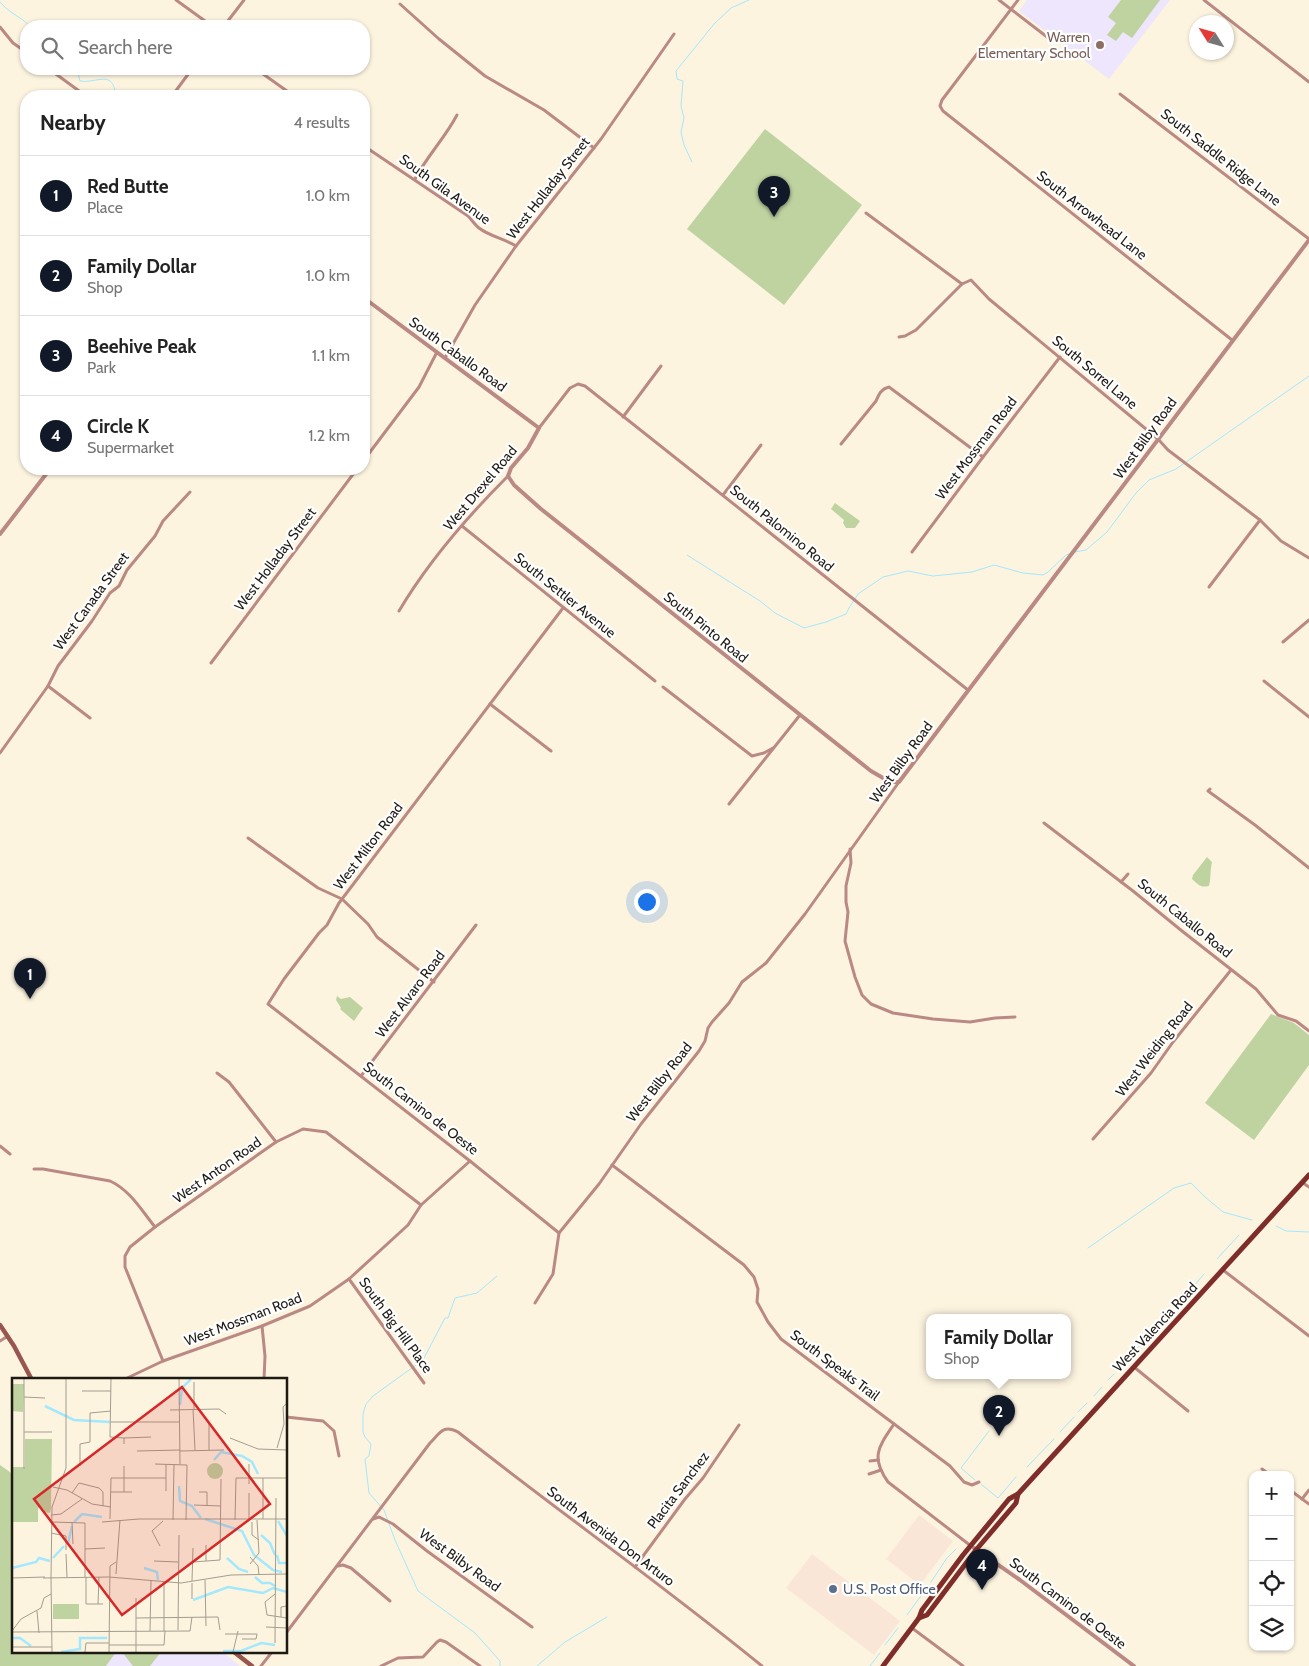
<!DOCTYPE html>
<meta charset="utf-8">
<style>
body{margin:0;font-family:Cabin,sans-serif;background:#f2f2f2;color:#222}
.controls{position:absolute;right:15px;bottom:15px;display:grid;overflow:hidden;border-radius:10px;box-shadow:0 1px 4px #0004}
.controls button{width:45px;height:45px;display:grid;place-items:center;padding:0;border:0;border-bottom:1px solid #e0e0e0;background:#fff;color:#222;font:25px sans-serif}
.compass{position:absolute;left:1189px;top:15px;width:45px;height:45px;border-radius:50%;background:#fff;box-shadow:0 1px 4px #0004;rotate:307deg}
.you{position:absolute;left:646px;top:901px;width:18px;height:18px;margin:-12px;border:4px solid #fff;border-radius:50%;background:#1a73e8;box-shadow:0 0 0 8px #1a73e833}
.badge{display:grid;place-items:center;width:32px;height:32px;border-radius:50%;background:#111827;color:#fff;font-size:16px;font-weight:700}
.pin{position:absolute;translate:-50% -41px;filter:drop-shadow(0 1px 2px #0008)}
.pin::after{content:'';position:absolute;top:26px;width:18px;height:15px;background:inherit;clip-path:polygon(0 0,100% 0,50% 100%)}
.popup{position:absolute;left:926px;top:1314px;width:145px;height:65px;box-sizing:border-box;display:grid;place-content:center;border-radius:10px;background:#fff;filter:drop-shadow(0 1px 4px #0005);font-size:16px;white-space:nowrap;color:#767676}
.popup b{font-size:19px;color:#222}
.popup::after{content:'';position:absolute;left:50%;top:100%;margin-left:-10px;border:10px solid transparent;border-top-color:#fff}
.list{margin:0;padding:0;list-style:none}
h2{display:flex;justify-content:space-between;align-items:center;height:65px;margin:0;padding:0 20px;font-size:21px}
h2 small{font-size:16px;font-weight:400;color:#767676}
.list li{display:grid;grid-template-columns:32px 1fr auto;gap:15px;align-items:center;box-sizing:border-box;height:80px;padding:0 20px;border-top:1px solid #e0e0e0}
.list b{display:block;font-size:19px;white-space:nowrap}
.list p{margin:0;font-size:16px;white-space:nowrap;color:#767676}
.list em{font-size:16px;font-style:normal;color:#767676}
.icon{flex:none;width:28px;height:28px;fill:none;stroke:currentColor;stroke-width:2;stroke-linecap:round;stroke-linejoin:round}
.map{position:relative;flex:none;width:1309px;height:1666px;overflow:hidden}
.search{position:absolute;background:#fff;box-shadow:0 1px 4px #0004;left:20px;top:20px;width:350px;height:55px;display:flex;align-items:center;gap:12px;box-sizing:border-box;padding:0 18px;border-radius:20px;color:#767676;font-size:19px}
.panel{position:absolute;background:#fff;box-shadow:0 1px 4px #0004;left:20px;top:90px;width:350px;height:385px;border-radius:20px}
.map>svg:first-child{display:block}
.commercial{fill:#fae6d7}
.education{fill:#ede6fc}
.green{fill:#bed3a0}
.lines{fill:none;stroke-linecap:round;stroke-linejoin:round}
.stream{stroke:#a3e8fd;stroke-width:1}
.minor{stroke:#ba8984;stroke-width:3}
.tertiary{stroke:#ba8984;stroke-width:4}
.secondary{stroke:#99554f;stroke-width:4.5}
.primary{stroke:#7f2d2a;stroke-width:5}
.education-dot{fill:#8d6e63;stroke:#fff;stroke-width:2}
.service-dot{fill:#5c6f8a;stroke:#fff;stroke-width:2}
.labels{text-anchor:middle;stroke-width:4.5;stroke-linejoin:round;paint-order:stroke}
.education-label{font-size:14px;fill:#785e54;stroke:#fff;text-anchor:end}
.street-label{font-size:14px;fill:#1d1a13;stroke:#fff}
.service-label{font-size:14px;fill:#4e5e75;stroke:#fff;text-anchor:start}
.inset-river{fill:none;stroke:#a3e8fd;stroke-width:2.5}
.inset-road{fill:none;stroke:#a39d8e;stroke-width:1}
.view{fill:#d62828;fill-opacity:0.15;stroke:#d62828;stroke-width:2.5}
.inset-edge{fill:none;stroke:#1d1a13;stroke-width:2.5}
</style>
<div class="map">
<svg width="1309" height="1666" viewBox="0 0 1309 1666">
<rect width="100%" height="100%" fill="#fdf4e0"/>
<g class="commercial">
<polygon points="919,1515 953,1541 920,1585 886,1559"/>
<polygon points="812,1554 900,1621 874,1655 786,1588"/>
</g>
<g class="education">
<polygon points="1027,0 1170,0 1109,79 1019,11"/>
<polygon points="116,1652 223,1652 240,1666 106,1666"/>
</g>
<g class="green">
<polygon points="1121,0 1160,0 1132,38 1123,32 1116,41 1107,35 1116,23 1108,17"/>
<polygon points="765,129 862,205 784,305 687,229"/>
<polygon points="835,503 860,521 855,528 846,528 843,523 844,520 831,509"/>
<path d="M1207 857 1212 862C1210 871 1211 878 1209 886 1200 888 1199 885 1192 879L1193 875Z"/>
<polygon points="337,996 341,999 350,997 363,1008 354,1021 340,1009 341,1008 336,1000"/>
<polygon points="1271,1014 1294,1023 1309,1035 1309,1065 1254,1140 1205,1103"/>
<polygon points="0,1465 14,1475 14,1652 116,1652 106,1666 0,1666"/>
<polygon points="122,1652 161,1652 150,1666 133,1666"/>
</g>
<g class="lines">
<g class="stream">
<path d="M0 2C10 14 20 16 30 26"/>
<path d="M77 69 80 81C97 84 113 68 116 96"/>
<polyline points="692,162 684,145 681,132 684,118 681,106 683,81 677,79 676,71 714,24 731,8 749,0"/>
<polyline points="1075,552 1086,550 1107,532 1136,493 1149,480 1176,469 1309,376"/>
<polyline points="687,555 760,601 775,613 804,628 826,622 846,614 849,608 858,594 883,577 908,571 933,576 972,572 994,565 1023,573 1043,575 1048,572 1066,555 1069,554"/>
<polyline points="1276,1226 1286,1231 1309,1232"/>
<polyline points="1088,1248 1174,1188 1191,1183 1205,1197 1223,1212 1252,1220"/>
<polyline points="1217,1259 1239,1235"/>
<polyline points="497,1276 477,1293 455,1298 448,1318 445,1318 423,1360 373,1396 366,1404 363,1414 363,1432 365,1437 371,1444 369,1456 365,1459 369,1493 384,1510 395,1540 418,1591 475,1633 500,1661 500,1666"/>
<polyline points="1174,1309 1204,1274"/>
<polyline points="1151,1333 1163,1319"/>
<polyline points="1135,1351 1141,1344"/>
<polyline points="1118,1370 1122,1365"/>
<polyline points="1108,1380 1114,1374"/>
<polyline points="1094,1396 1102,1387"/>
<polyline points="1078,1412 1087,1403"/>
<polyline points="1060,1432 1074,1417"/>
<polyline points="1027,1467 1054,1439"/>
<polyline points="975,1480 961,1468 989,1431"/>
<polyline points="981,1484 998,1498 1016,1477"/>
<polyline points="931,1582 947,1558 956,1549"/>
<polyline points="907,1615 926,1589"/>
<polyline points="885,1645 898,1628"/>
<polyline points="537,1666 565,1642 607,1617"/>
<polyline points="870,1666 880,1653"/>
</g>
<g class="minor">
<polyline points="176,0 212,26"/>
<polyline points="999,0 1051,40"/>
<polyline points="1018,0 942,100 940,106 943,111 1232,340"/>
<polyline points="1204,0 1309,82"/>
<polyline points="400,4 439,39 485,76 544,110 594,148"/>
<polyline points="224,26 244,0"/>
<polyline points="0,27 13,43 26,52"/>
<polyline points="49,69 86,96"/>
<polyline points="256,69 294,96"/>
<polyline points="1120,94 1309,239"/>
<polyline points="172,96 192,69"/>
<path d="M364 146 468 216C472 220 475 225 479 228 489 236 505 239 516 246"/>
<path d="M415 179C427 156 445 138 457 115"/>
<polyline points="866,213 962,284 971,280 989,299 1158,439 1168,450 1260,520 1281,541 1309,558"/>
<polyline points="899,337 905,336 916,330 962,284"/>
<polyline points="445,358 475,305 516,246 601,139 674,34"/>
<polyline points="623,417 661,366"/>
<polyline points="539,428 570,388 578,384 585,386 968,690"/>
<path d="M841 444 876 401C879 394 881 389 889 387L983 457"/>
<polyline points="364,460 419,387 437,352"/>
<polyline points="723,495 761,445"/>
<polyline points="462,526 655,681"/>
<polyline points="912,552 983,457 1060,357"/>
<polyline points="1209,587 1260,520"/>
<path d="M399 611C428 562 467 517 508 476"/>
<polyline points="1283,642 1309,620"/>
<polyline points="211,663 357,469"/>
<polyline points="1264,681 1309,717"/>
<polyline points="663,687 752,756 764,753 773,748"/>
<polyline points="490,704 551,751"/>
<polyline points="90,718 48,686 58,666 92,621 110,593 119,586 127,570 155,536 163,521 190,492"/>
<polyline points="0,753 48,686"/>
<polyline points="1210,789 1208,791 1255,825 1309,868"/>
<polyline points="729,804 800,715"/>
<polyline points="1044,823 1133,891 1182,931 1256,989 1278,1015 1296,1021 1309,1031"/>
<polyline points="248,838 318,888 342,899 368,924 377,937 434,982"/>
<polyline points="850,849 851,863 846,886 846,902 848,912 845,941 855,977 862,995 871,1004 893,1013 933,1019 970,1022 995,1018 1015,1017"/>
<polyline points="1121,882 1128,874"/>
<polyline points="217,1073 229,1082 276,1142"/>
<polyline points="361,1076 476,925"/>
<polyline points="1093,1139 1151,1073 1173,1042 1231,970"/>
<polyline points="0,1146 10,1154"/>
<polyline points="612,1165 744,1265 754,1277 758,1289 757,1302 768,1322 781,1339 950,1466 964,1482 972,1485 979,1482"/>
<path d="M34 1169H43L110 1181C130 1190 142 1211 155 1227"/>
<polyline points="1303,1183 1309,1187"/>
<polyline points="559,1233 470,1161 268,1004 284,979 319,933 327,925 339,903 563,608"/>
<polyline points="1223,1270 1309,1336"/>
<polyline points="349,1279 424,1383"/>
<polyline points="535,1303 553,1274 559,1233 599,1184 641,1124 699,1051 705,1041 708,1028 712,1022 729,1003 742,982 766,963 805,914 899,782"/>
<polyline points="262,1326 265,1356 264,1380"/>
<polyline points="0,1341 8,1336"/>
<polyline points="163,1361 125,1267 125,1256 130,1247 155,1227 276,1142 303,1129 326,1132 421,1205"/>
<polyline points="1134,1367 1188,1411"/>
<polyline points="123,1380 163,1361 262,1326 310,1306 349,1279 408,1225 421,1205 470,1161"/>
<polyline points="286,1417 323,1421 334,1431 339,1456"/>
<path d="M894 1424C879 1446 870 1457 888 1482L971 1546"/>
<polyline points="870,1461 878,1460"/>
<polyline points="1262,1469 1270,1475"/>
<polyline points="869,1474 881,1470"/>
<polyline points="1290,1490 1309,1504"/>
<polyline points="1302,1499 1309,1490"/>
<polyline points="373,1519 379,1517 393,1524 427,1551 532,1627"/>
<polyline points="338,1566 343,1565 351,1568 390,1601"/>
<polyline points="635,1567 685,1499 703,1478 739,1425"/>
<polyline points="912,1628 963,1666"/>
<path d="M286 1633 430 1443C440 1433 443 1424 458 1432 558 1511 663 1585 762 1666"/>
<polyline points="261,1666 272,1652"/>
<polyline points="381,1666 398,1658 423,1657 437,1642 440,1640 446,1642 480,1666"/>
</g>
<g class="tertiary">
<polyline points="364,298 539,428 528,448 511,468 508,476 514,485 541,509 871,771 890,782 899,782 1309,240"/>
<polyline points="0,534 50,469"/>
<polyline points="974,1548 1020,1580 1134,1666"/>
</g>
<g class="secondary">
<polyline points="0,1325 14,1346 32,1380"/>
<polyline points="234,1652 252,1666"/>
</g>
<g class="primary">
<polyline points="919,1618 927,1615 976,1550 1016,1503 1018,1494"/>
<polyline points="883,1666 919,1618 922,1610 963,1555 1009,1499 1018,1494 1309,1175"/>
</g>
</g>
<circle class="education-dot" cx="1100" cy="45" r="5"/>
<circle class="service-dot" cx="833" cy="1589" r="5"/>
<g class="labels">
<g class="education-label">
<text x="1090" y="42">Warren<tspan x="1090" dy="16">Elementary School</tspan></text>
</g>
<g class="street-label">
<text transform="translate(1221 157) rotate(38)" y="5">South Saddle Ridge Lane</text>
<text transform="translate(548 188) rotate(-52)" y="5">West Holladay Street</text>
<text transform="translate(445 189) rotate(36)" y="5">South Gila Avenue</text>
<text transform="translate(1092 215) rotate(38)" y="5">South Arrowhead Lane</text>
<text transform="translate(458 354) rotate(36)" y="5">South Caballo Road</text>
<text transform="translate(1095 372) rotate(40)" y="5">South Sorrel Lane</text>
<text transform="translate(1145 438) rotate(-54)" y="5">West Bilby Road</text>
<text transform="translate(976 448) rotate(-53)" y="5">West Mossman Road</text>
<text transform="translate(480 488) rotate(-50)" y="5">West Drexel Road</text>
<text transform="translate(782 528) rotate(39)" y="5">South Palomino Road</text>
<text transform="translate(275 559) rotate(-53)" y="5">West Holladay Street</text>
<text transform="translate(565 595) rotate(39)" y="5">South Settler Avenue</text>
<text transform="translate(91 601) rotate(-54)" y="5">West Canada Street</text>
<text transform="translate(706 627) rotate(39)" y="5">South Pinto Road</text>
<text transform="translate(901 762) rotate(-54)" y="5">West Bilby Road</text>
<text transform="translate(368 846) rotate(-53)" y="5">West Milton Road</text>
<text transform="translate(1185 918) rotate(39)" y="5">South Caballo Road</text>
<text transform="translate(410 994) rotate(-53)" y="5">West Alvaro Road</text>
<text transform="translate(1154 1049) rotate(-52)" y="5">West Weiding Road</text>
<text transform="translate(659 1082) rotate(-52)" y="5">West Bilby Road</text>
<text transform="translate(421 1108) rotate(38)" y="5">South Camino de Oeste</text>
<text transform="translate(217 1170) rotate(-35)" y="5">West Anton Road</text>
<text transform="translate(243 1319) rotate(-21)" y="5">West Mossman Road</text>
<text transform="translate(396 1325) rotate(54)" y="5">South Big Hill Place</text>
<text transform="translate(1155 1327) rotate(-47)" y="5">West Valencia Road</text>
<text transform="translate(835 1365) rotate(37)" y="5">South Speaks Trail</text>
<text transform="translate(678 1490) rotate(-53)" y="5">Placita Sanchez</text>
<text transform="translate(611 1536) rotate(37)" y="5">South Avenida Don Arturo</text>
<text transform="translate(460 1560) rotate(36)" y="5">West Bilby Road</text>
<text transform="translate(1068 1603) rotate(37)" y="5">South Camino de Oeste</text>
</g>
<g class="service-label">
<text x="843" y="1594">U.S. Post Office</text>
</g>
</g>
<g transform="translate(12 1378)">
<rect width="275" height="275" fill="#fdf4e0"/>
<path d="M0 6H12L11 34 0 33ZM13 61H40L39 130 38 135 31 134 29 138 32 131 26 130V144H0V89H13ZM195 93a8 8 0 1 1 16 0a8 8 0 1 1-16 0ZM41 226H67V241H41Z" fill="#bed3a0"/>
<path class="inset-river" d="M168 27 170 10 179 1M33 28 62 42 98 44M202 82 209 74 230 78 240 84 246 96M167 108 168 123 180 128 189 140M193 141 230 153 242 177 261 192 270 194M266 143 275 158M62 144 70 136 90 139M249 157 258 165 263 177M56 165 60 148M265 177 267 185H275M41 180 52 168M215 180 227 191 236 194M0 190 24 184 27 180 38 183M132 190 145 194 146 202M243 199 250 205H258L263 208M181 222 216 209 251 215 261 210 275 214M0 260H8L19 268M211 273H229L249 265 263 267M49 274 68 271V260H95"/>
<path class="inset-road" d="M12 1V91M99 1 98 59 112 60M167 1 168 86M182 4V31M70 13H99M12 19 33 20M181 31 183 72M158 32 207 31 214 36M99 44H168M197 45V72M12 54H40M218 60 246 71 275 72M112 66V60L139 59M265 70 272 46 271 29 275 25M125 73 168 72M168 73 212 72M143 86 175 87 174 142M68 88V66L78 64V35L99 33M237 106V86M41 109 55 112 80 126 99 129M154 113V86M99 114H120M112 114V88M187 114H195V127M60 115 67 105 87 110 91 114V128M182 127 209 128M39 137 49 136 70 121M98 141 99 100H154M237 141V115M251 141V100M161 142 162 86M223 142 224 100H275M40 144 73 145V199M60 144 61 166M90 144 127 141H275M240 144V157L247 162M39 155 54 158V172M148 168 140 153 151 143M73 171 93 170M54 176 55 199M238 179 246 188 247 197M142 183 166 184M194 183V167M181 184 208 182 209 101M238 186 247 175 245 142M104 196 108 142M74 199V226H91M0 200 33 199M31 200 97 199 169 205 219 197 275 196M39 200 40 274M39 200 40 129 54 90V1M193 202 194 248M180 203 181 170M180 205V221M263 216 253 224 255 237 275 240M124 220V274M86 226 87 199M25 233 27 255M269 239V229L275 228M124 240 206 239 208 252M254 249 275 250M166 252 167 157M0 253 9 241 29 230 32 220 39 216M138 253 139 203M152 253V204M0 254 178 253 180 239M213 256H245L244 261H230M263 265 264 120M97 267H152L153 253M0 269H40M73 274 74 265H97M97 274 98 188 104 184M221 274 226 253"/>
<path class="view" d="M170 9 258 126 110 237 22 121Z"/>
<rect width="275" height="275" class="inset-edge"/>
</g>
</svg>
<div class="controls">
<button>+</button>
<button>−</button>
<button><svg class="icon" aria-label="locate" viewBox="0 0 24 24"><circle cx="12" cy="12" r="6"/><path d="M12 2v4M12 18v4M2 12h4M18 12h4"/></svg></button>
<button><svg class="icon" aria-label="layers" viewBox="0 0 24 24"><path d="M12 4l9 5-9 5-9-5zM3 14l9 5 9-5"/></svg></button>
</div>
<svg class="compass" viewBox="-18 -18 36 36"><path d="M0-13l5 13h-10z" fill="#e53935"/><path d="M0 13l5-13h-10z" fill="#767676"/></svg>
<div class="you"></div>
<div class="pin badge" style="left:30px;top:999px">1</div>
<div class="pin badge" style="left:999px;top:1436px">2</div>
<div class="popup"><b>Family Dollar</b>Shop</div>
<div class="pin badge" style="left:774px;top:217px">3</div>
<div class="pin badge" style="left:982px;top:1590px">4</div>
<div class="search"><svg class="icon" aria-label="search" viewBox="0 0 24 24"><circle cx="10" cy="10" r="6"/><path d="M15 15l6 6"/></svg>Search here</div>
<section class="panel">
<h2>Nearby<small>4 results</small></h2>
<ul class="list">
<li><span class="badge">1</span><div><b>Red Butte</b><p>Place</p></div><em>1.0 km</em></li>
<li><span class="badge">2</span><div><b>Family Dollar</b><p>Shop</p></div><em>1.0 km</em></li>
<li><span class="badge">3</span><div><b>Beehive Peak</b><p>Park</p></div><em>1.1 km</em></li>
<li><span class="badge">4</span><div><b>Circle K</b><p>Supermarket</p></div><em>1.2 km</em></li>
</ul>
</section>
</div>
